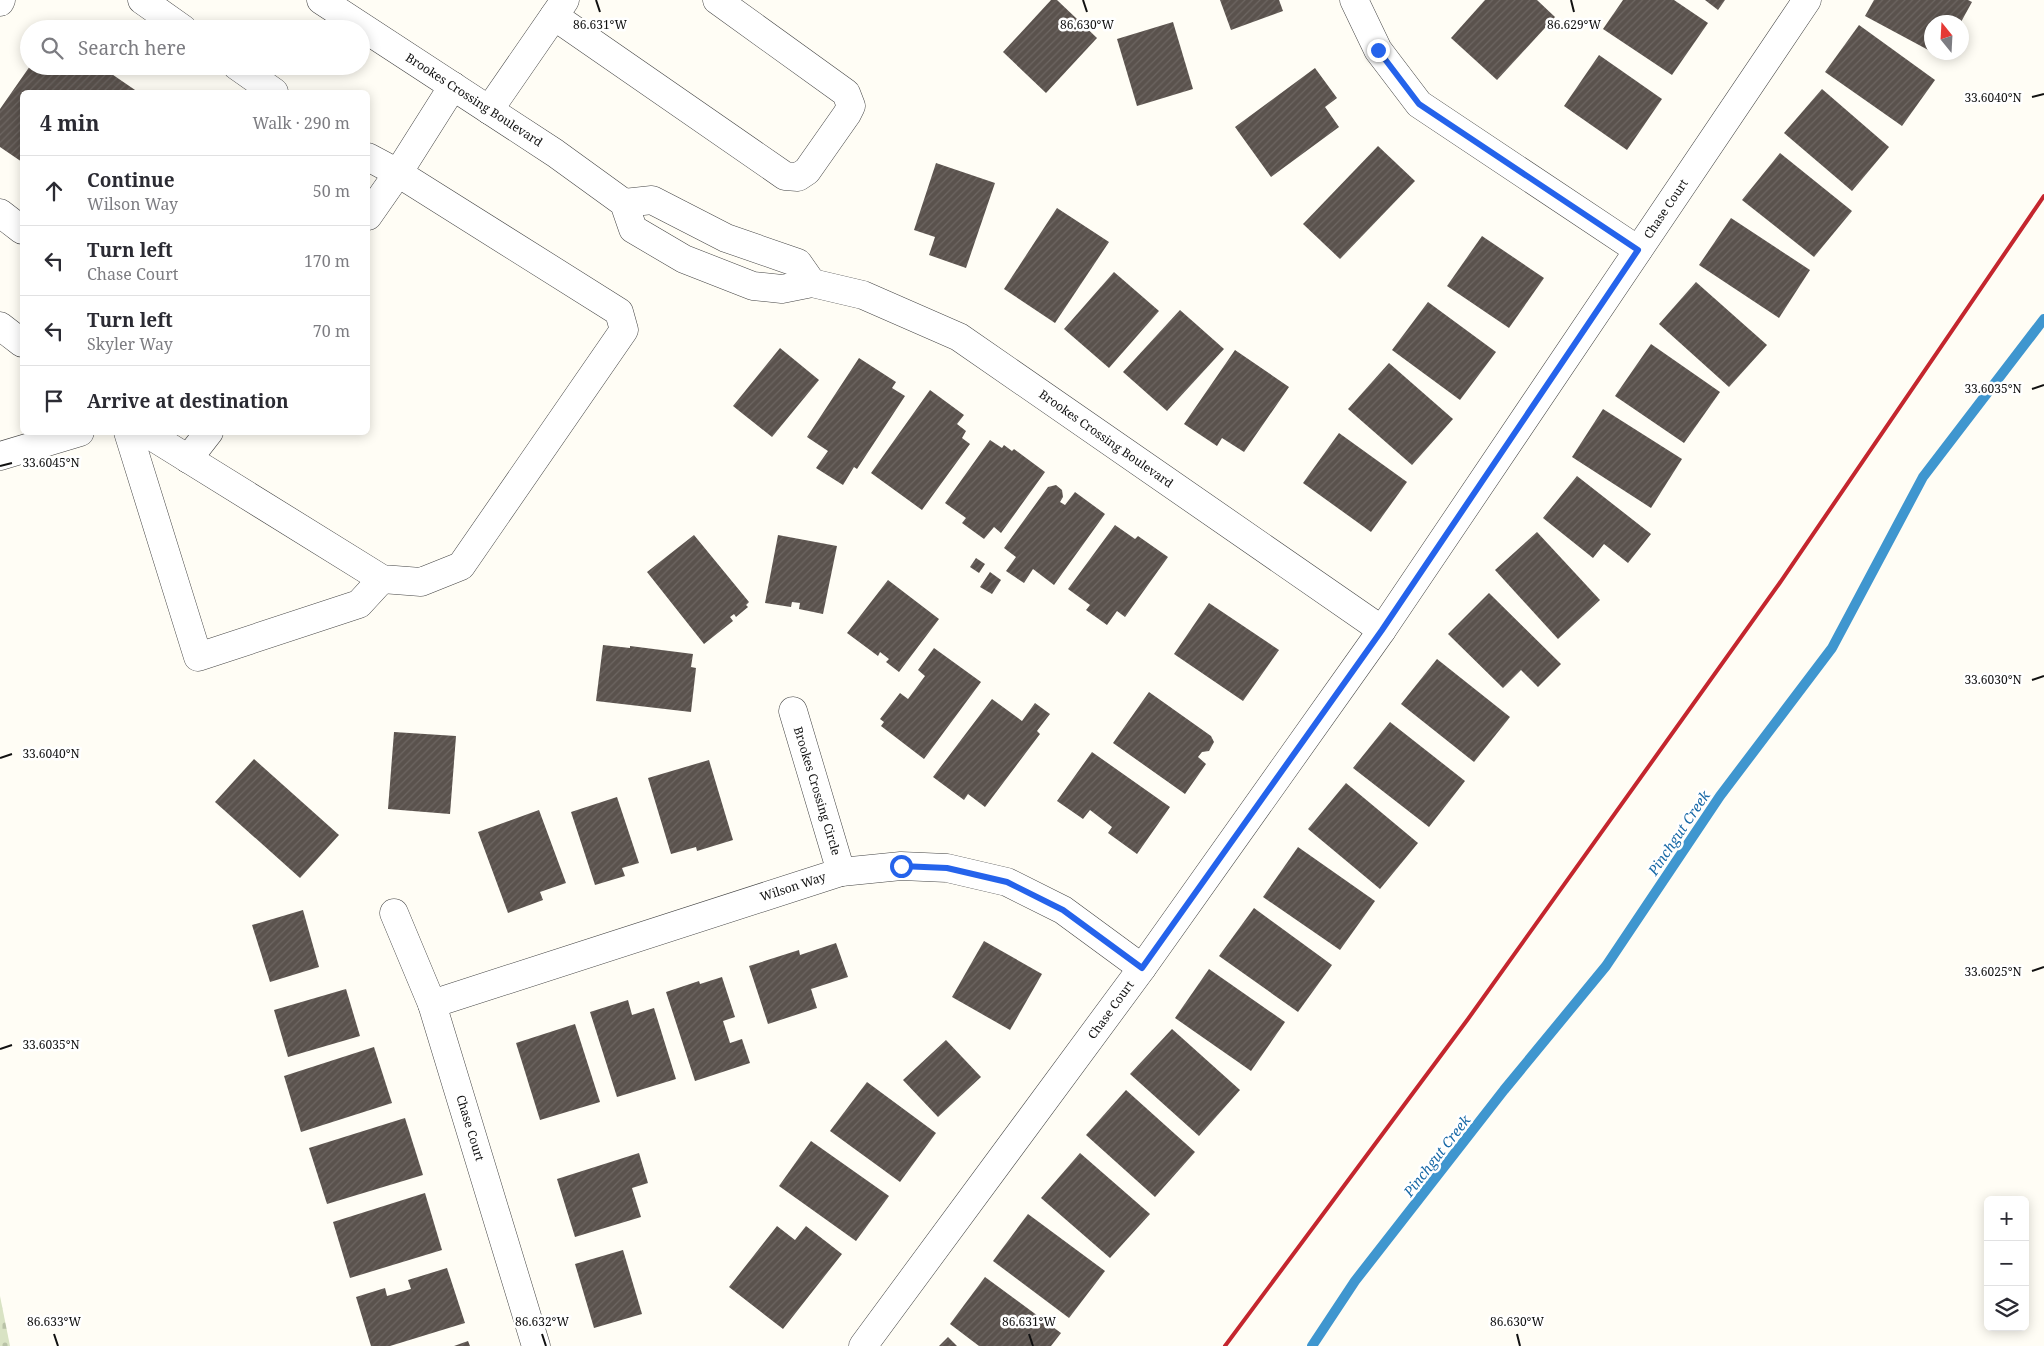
<!DOCTYPE html>
<meta charset="utf-8">
<style>
body{margin:0;font-family:"Noto Serif",serif;background:#f7f7f7;color:#2b2b33}
.controls{position:absolute;right:15px;bottom:15px;display:grid;overflow:hidden;border-radius:8px;box-shadow:0 2px 12px #0003}
.controls button{width:45px;height:45px;display:grid;place-items:center;padding:0;border:0;border-bottom:1px solid #e1e1e2;background:#fff;color:#2b2b33;font:25px sans-serif}
.compass{position:absolute;left:1924px;top:15px;width:45px;height:45px;border-radius:50%;background:#fff;box-shadow:0 2px 12px #0003;rotate:342deg}
.stop{position:absolute;width:15px;height:15px;margin:-11px;border:4px solid #2563eb;border-radius:50%;background:#fff}
.stop.end{background:#2563eb;border-color:#fff;box-shadow:0 1px 5px #0008}
.list{margin:0;padding:0;list-style:none}
h2{display:flex;justify-content:space-between;align-items:center;height:65px;margin:0;padding:0 20px;font-size:21px}
h2 small{font-size:16px;font-weight:400;color:#7c7c81}
.list li{display:grid;grid-template-columns:32px 1fr auto;gap:15px;align-items:center;box-sizing:border-box;height:70px;padding:0 20px;border-top:1px solid #e1e1e2}
.list b{display:block;font-size:19px;white-space:nowrap}
.list p{margin:0;font-size:16px;white-space:nowrap;color:#7c7c81}
.list em{font-size:16px;font-style:normal;color:#7c7c81}
.icon{flex:none;width:28px;height:28px;fill:none;stroke:currentColor;stroke-width:2;stroke-linecap:round;stroke-linejoin:round}
.map{position:relative;flex:none;width:2044px;height:1346px;overflow:hidden}
.search{position:absolute;background:#fff;box-shadow:0 2px 12px #0003;left:20px;top:20px;width:350px;height:55px;display:flex;align-items:center;gap:12px;box-sizing:border-box;padding:0 18px;border-radius:28px;color:#7c7c81;font-size:19px}
.panel{position:absolute;background:#fff;box-shadow:0 2px 12px #0003;left:20px;top:90px;width:350px;height:345px;border-radius:8px}
.map>svg:first-child{display:block}
.cemetery{fill:url(#cemetery-stones)}
.lines{fill:none;stroke-linecap:round;stroke-linejoin:round}
.stream{stroke:#3f96cf;stroke-width:10}
.building{fill:url(#building-hatch)}
.minor-casing{stroke:#444;stroke-width:29}
.minor{stroke:#fff;stroke-width:28}
.rail{stroke:#c4262e;stroke-width:4}
.route{stroke:#2563eb;stroke-width:6}
.ticks{fill:none;stroke:#111;stroke-width:2}
.labels{text-anchor:middle;stroke-width:5;stroke-linejoin:round;paint-order:stroke}
.street-label{font-size:12px;fill:#111;stroke:#fff}
.water-label{font-size:14px;font-style:italic;fill:#1768a6;stroke:#fff}
.ticks-label{font-size:12px;text-anchor:middle;fill:#111;stroke:#fff;stroke-width:5;stroke-linejoin:round;paint-order:stroke}
</style>
<div class="map">
<svg width="2044" height="1346" viewBox="0 0 2044 1346">
<defs>
<pattern id="cemetery-stones" width="16" height="16" patternUnits="userSpaceOnUse" patternTransform="scale(1.25)"><rect width="16" height="16" fill="#d9e3c4"/><path d="M2 7V4a2 2 0 0 1 4 0v3zM10 15v-3a2 2 0 0 1 4 0v3z" fill="#b9c2a7"/></pattern>
<pattern id="building-hatch" width="6" height="6" patternUnits="userSpaceOnUse" patternTransform="scale(1.25)"><rect width="6" height="6" fill="#5a524d"/><path d="M-1 1l2-2M0 6l6-6M5 7l2-2" fill="none" stroke="#6d6662"/></pattern>
</defs>
<rect width="100%" height="100%" fill="#fffdf5"/>
<polygon class="cemetery" points="0,1296 10,1346 0,1346"/>
<g class="lines">
<polyline class="stream" points="1312,1346 1355,1281 1504,1090 1606,966 1720,796 1832,648 1923,477 2044,319"/>
</g>
<g class="building">
<polygon points="1051,0 1057,0 1097,38 1046,93 1003,52"/>
<polygon points="1220,0 1279,0 1283,11 1231,30"/>
<polygon points="1485,0 1537,0 1555,17 1497,80 1451,38"/>
<polygon points="1623,0 1674,0 1708,23 1672,75 1603,29"/>
<polygon points="1705,0 1725,0 1718,10"/>
<polygon points="1874,0 1968,0 1972,2 1961,22 1932,22 1932,52 1865,16"/>
<polygon points="1173,22 1193,89 1137,106 1117,39"/>
<polygon points="1859,25 1935,80 1902,126 1825,72"/>
<polygon points="1599,55 1662,99 1627,150 1564,106"/>
<polygon points="30,66 100,66 138,92 22,92 22,162 0,147 0,109"/>
<polygon points="1315,68 1337,98 1325,107 1339,127 1271,177 1235,127"/>
<polygon points="1822,89 1889,147 1852,191 1784,133"/>
<polygon points="1378,146 1415,181 1340,259 1303,224"/>
<polygon points="1780,153 1852,211 1814,257 1742,200"/>
<polygon points="936,163 995,183 966,268 929,255 935,237 914,230"/>
<polygon points="1057,208 1109,242 1055,323 1004,289"/>
<polygon points="1731,218 1810,270 1779,318 1699,265"/>
<polygon points="1482,236 1544,278 1509,328 1447,286"/>
<polygon points="1114,272 1159,311 1109,368 1064,329"/>
<polygon points="1696,282 1767,345 1729,387 1659,324"/>
<polygon points="1428,302 1496,352 1460,400 1392,350"/>
<polygon points="1180,310 1224,349 1167,411 1123,372"/>
<polygon points="1651,344 1720,392 1684,443 1615,396"/>
<polygon points="780,348 819,380 772,437 733,406"/>
<polygon points="1235,350 1289,387 1244,452 1222,438 1217,446 1184,424"/>
<polygon points="859,358 896,382 892,388 905,396 857,469 854,467 843,485 816,468 828,451 807,437"/>
<polygon points="1389,363 1453,419 1412,465 1348,409"/>
<polygon points="930,390 964,415 957,424 966,431 962,438 970,444 922,510 871,473"/>
<polygon points="1603,409 1682,459 1651,508 1572,457"/>
<polygon points="1339,433 1407,482 1371,532 1303,483"/>
<polygon points="990,440 1002,448 1004,445 1012,451 1014,449 1045,472 1001,533 994,527 984,539 962,523 966,518 945,503"/>
<polygon points="1577,476 1651,534 1628,563 1604,544 1593,558 1543,518"/>
<polygon points="1056,485 1062,490 1063,497 1060,502 1065,505 1075,492 1105,514 1054,585 1033,569 1024,583 1006,571 1016,557 1004,548 1048,487"/>
<polygon points="1115,525 1135,539 1138,536 1168,557 1125,617 1117,611 1107,625 1086,610 1090,605 1068,589"/>
<polygon points="1537,532 1600,600 1558,639 1495,570"/>
<polygon points="694,535 749,602 746,605 748,607 736,617 734,614 730,617 733,621 704,644 647,572"/>
<polygon points="778,535 837,546 823,614 799,609 800,603 792,602 791,607 765,603"/>
<polygon points="976,558 985,564 979,573 970,567"/>
<polygon points="990,572 1001,580 992,594 980,587"/>
<polygon points="888,580 939,619 899,672 886,662 889,659 880,652 878,656 847,633"/>
<polygon points="1489,593 1561,664 1538,687 1521,670 1503,688 1448,634"/>
<polygon points="1209,603 1279,650 1243,701 1174,654"/>
<polygon points="603,645 630,648 630,646 693,654 691,667 696,668 691,712 596,701"/>
<polygon points="934,648 981,682 924,759 881,726 884,722 880,719 900,693 908,699 925,676 918,670"/>
<polygon points="1437,659 1510,717 1474,762 1401,704"/>
<polygon points="1149,692 1211,736 1214,742 1209,751 1202,752 1198,757 1206,764 1185,794 1113,743"/>
<polygon points="992,699 1022,721 1035,703 1050,714 1037,731 1040,734 985,807 968,794 964,800 933,777"/>
<polygon points="1390,722 1465,781 1429,827 1353,768"/>
<polygon points="394,732 456,736 450,814 388,809"/>
<polygon points="1092,752 1170,807 1137,854 1108,833 1112,827 1090,810 1083,819 1057,801"/>
<polygon points="254,759 339,835 300,878 215,802"/>
<polygon points="709,760 733,840 697,851 696,847 671,854 648,778"/>
<polygon points="1346,783 1418,843 1380,889 1308,829"/>
<polygon points="617,797 639,863 622,868 625,876 595,885 571,812"/>
<polygon points="539,810 566,883 540,892 543,900 508,913 478,832"/>
<polygon points="1298,847 1375,901 1340,950 1263,897"/>
<polygon points="1254,908 1332,965 1298,1012 1219,956"/>
<polygon points="303,910 319,967 270,982 252,925"/>
<polygon points="984,941 1042,974 1010,1030 952,997"/>
<polygon points="836,943 848,977 811,989 817,1008 768,1024 749,966 799,950 800,955"/>
<polygon points="1209,969 1285,1022 1251,1071 1175,1018"/>
<polygon points="722,977 735,1017 723,1021 730,1043 742,1039 750,1063 695,1081 666,992 699,981 700,984"/>
<polygon points="346,989 360,1036 288,1057 274,1010"/>
<polygon points="628,1000 632,1015 654,1008 676,1079 617,1097 590,1012"/>
<polygon points="575,1024 600,1102 540,1120 516,1043"/>
<polygon points="1172,1029 1240,1090 1199,1136 1130,1074"/>
<polygon points="946,1040 981,1077 938,1117 903,1080"/>
<polygon points="374,1047 392,1103 301,1132 284,1076"/>
<polygon points="867,1082 936,1133 900,1182 830,1131"/>
<polygon points="1126,1090 1195,1152 1155,1197 1086,1135"/>
<polygon points="405,1118 423,1175 327,1204 309,1148"/>
<polygon points="811,1141 889,1196 856,1241 779,1186"/>
<polygon points="639,1153 648,1183 632,1188 641,1217 575,1237 557,1179"/>
<polygon points="1080,1153 1150,1214 1110,1258 1041,1198"/>
<polygon points="425,1193 442,1250 350,1278 333,1222"/>
<polygon points="1028,1214 1105,1271 1069,1318 993,1261"/>
<polygon points="777,1226 795,1240 806,1226 842,1254 783,1329 729,1287"/>
<polygon points="623,1250 642,1314 594,1328 575,1264"/>
<polygon points="447,1268 465,1323 390,1346 371,1346 356,1297 385,1288 387,1296 411,1289 408,1280"/>
<polygon points="985,1277 1061,1333 1051,1346 979,1346 950,1324"/>
<polygon points="948,1337 957,1346 939,1346"/>
<polygon points="468,1341 470,1346 454,1346"/>
</g>
<g class="lines">
<g class="minor-casing">
<g id="minor">
<polyline points="142,0 183,29"/>
<polyline points="321,0 555,153 624,203 633,229 684,259 753,286 782,289 812,283 863,295 959,337 1382,630"/>
<polyline points="1354,0 1378,50 1419,104 1638,250"/>
<polyline points="0,2 1,0"/>
<polyline points="554,16 785,176 798,177 807,171 847,114 851,106 846,93 717,0"/>
<polyline points="237,66 274,92"/>
<polyline points="489,110 565,0"/>
<polyline points="368,157 398,173 453,86"/>
<polyline points="624,203 652,200 726,238 798,263 812,283"/>
<polyline points="0,213 22,230"/>
<polyline points="0,326 22,343"/>
<polyline points="128,432 198,657 359,604 382,579"/>
<polyline points="145,432 382,579 421,582 461,566 624,330 619,312 398,173 368,216"/>
<polyline points="0,456 80,432"/>
<polyline points="188,459 209,432"/>
<polyline points="793,711 841,872"/>
<polyline points="394,913 432,1004 536,1346"/>
<polyline points="432,1004 841,872 901,866 947,868 1007,882 1063,910 1142,968"/>
<polyline points="863,1346 1142,968 1382,630 1807,0"/>
</g>
</g>
<use href="#minor" class="minor"/>
<polyline class="rail" points="1225,1346 1468,1019 1779,584 2044,196"/>
</g>
<g class="lines">
<polyline class="route" points="901,866 947,868 1007,882 1063,910 1142,968 1382,630 1638,250 1419,104 1378,50"/>
</g>
<path class="ticks" d="M596 0 600 12M1083 0 1087 12M1571 0 1574 12M2032 97 2044 94M2032 389 2044 385M0 466 12 463M2032 680 2044 676M0 758 12 754M2032 971 2044 967M0 1049 12 1045M54 1334 58 1346M542 1334 546 1346M1029 1334 1033 1346M1517 1334 1520 1346"/>
<g class="labels">
<g class="street-label">
<text transform="translate(474 100) rotate(33)" y="4">Brookes Crossing Boulevard</text>
<text transform="translate(1666 209) rotate(-56)" y="4">Chase Court</text>
<text transform="translate(1106 439) rotate(35)" y="4">Brookes Crossing Boulevard</text>
<text transform="translate(817 791) rotate(73)" y="4">Brookes Crossing Circle</text>
<text transform="translate(793 887) rotate(-18)" y="4">Wilson Way</text>
<text transform="translate(1111 1010) rotate(-54)" y="4">Chase Court</text>
<text transform="translate(470 1128) rotate(73)" y="4">Chase Court</text>
</g>
<g class="water-label">
<text transform="translate(1679 833) rotate(-56)" y="5">Pinchgut Creek</text>
<text transform="translate(1437 1156) rotate(-52)" y="5">Pinchgut Creek</text>
</g>
</g>
<g class="ticks-label">
<text x="600" y="29">86.631°W</text>
<text x="1087" y="29">86.630°W</text>
<text x="1574" y="29">86.629°W</text>
<text x="1993" y="102">33.6040°N</text>
<text x="1993" y="393">33.6035°N</text>
<text x="51" y="467">33.6045°N</text>
<text x="1993" y="684">33.6030°N</text>
<text x="51" y="758">33.6040°N</text>
<text x="1993" y="976">33.6025°N</text>
<text x="51" y="1049">33.6035°N</text>
<text x="54" y="1326">86.633°W</text>
<text x="542" y="1326">86.632°W</text>
<text x="1029" y="1326">86.631°W</text>
<text x="1517" y="1326">86.630°W</text>
</g>
</svg>
<div class="controls">
<button>+</button>
<button>−</button>
<button><svg class="icon" aria-label="layers" viewBox="0 0 24 24"><path d="M12 4l9 5-9 5-9-5zM3 14l9 5 9-5"/></svg></button>
</div>
<svg class="compass" viewBox="-18 -18 36 36"><path d="M0-13l5 13h-10z" fill="#e53935"/><path d="M0 13l5-13h-10z" fill="#7c7c81"/></svg>
<div class="stop" style="left:901px;top:866px"></div>
<div class="stop end" style="left:1378px;top:50px"></div>
<div class="search"><svg class="icon" aria-label="search" viewBox="0 0 24 24"><circle cx="10" cy="10" r="6"/><path d="M15 15l6 6"/></svg>Search here</div>
<section class="panel">
<h2>4 min<small>Walk · 290 m</small></h2>
<ul class="list">
<li><svg class="icon" aria-label="ahead" viewBox="0 0 24 24"><path d="M12 20V5M6 11l6-6 6 6"/></svg><div><b>Continue</b><p>Wilson Way</p></div><em>50 m</em></li>
<li><svg class="icon" aria-label="left" viewBox="0 0 24 24"><path d="M17 20v-9H6M10 6l-5 5 5 5"/></svg><div><b>Turn left</b><p>Chase Court</p></div><em>170 m</em></li>
<li><svg class="icon" aria-label="left" viewBox="0 0 24 24"><path d="M17 20v-9H6M10 6l-5 5 5 5"/></svg><div><b>Turn left</b><p>Skyler Way</p></div><em>70 m</em></li>
<li><svg class="icon" aria-label="arrive" viewBox="0 0 24 24"><path d="M6 21V4h12l-3 4 3 4H6"/></svg><div><b>Arrive at destination</b></div></li>
</ul>
</section>
</div>
